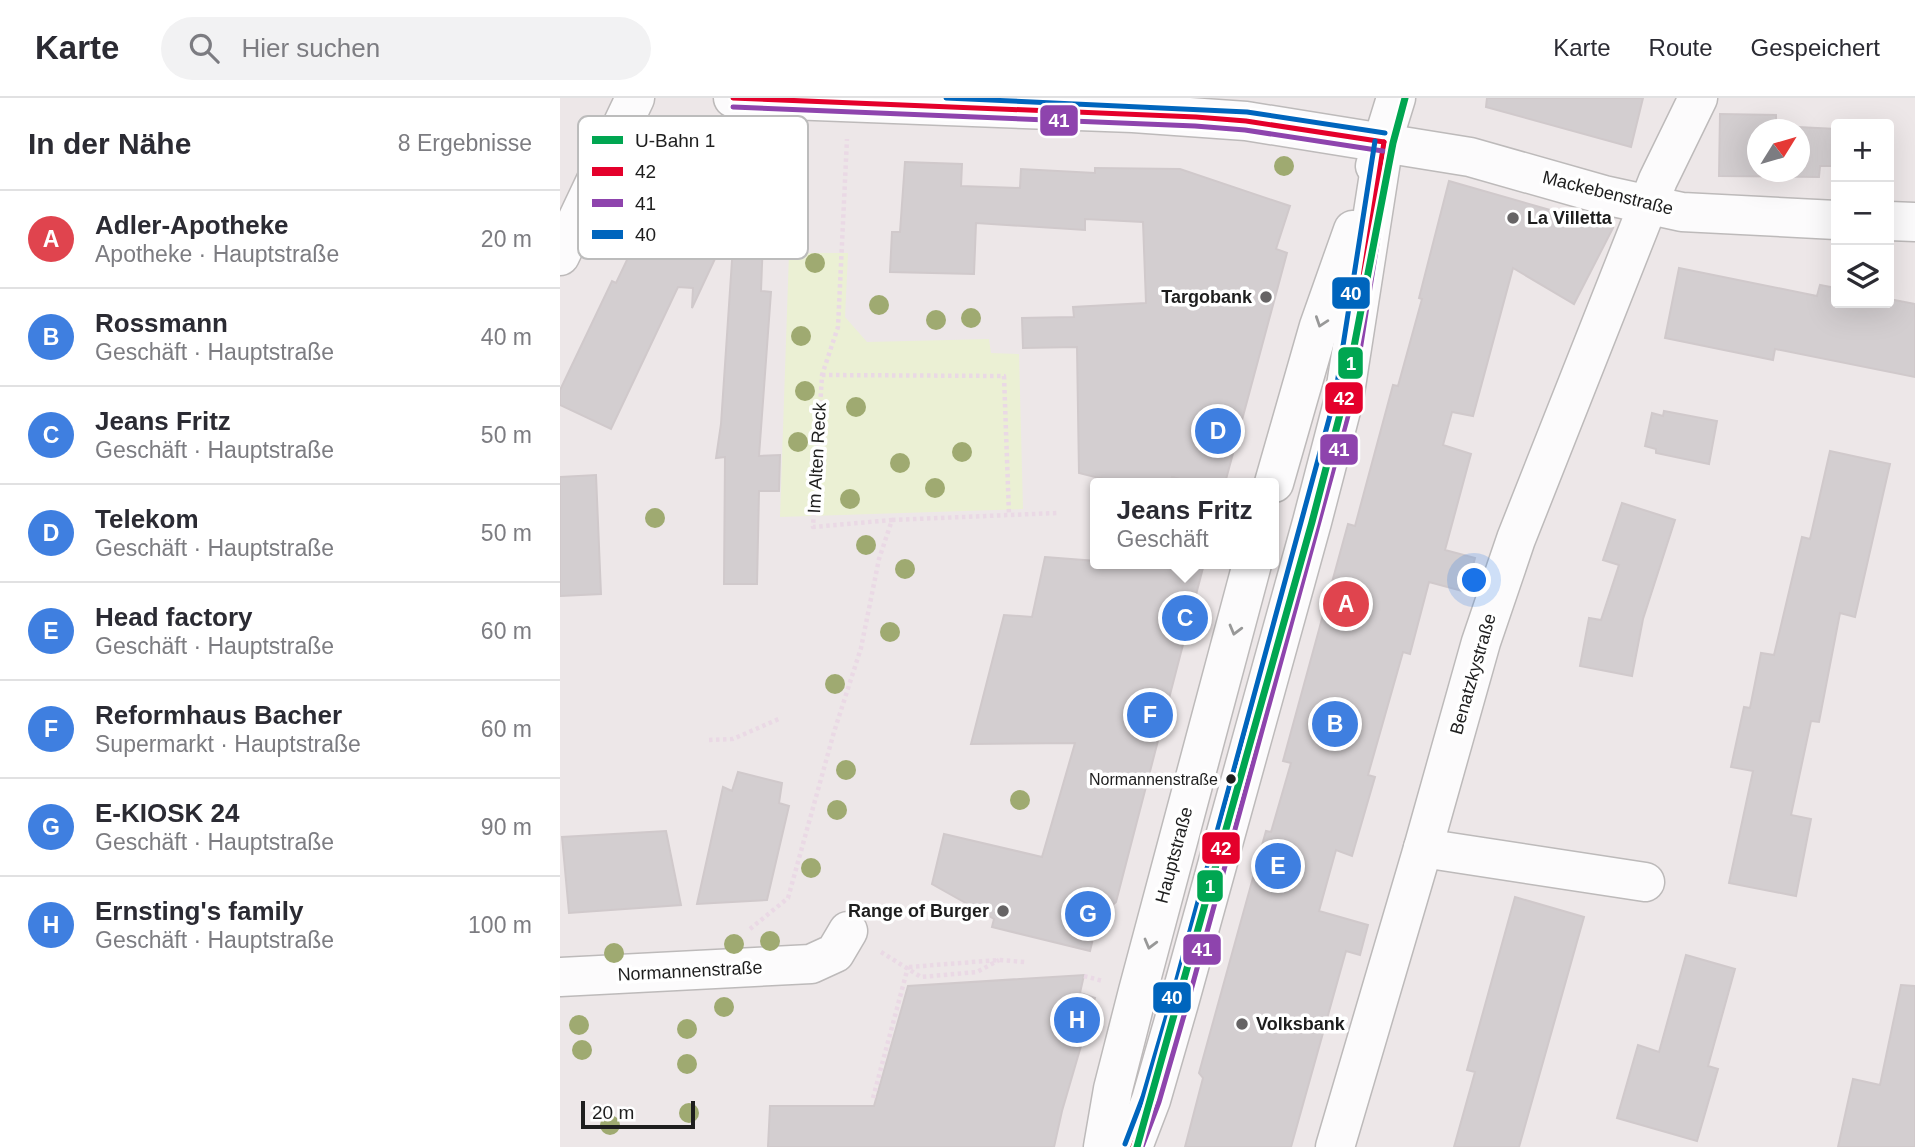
<!DOCTYPE html>
<html lang="de">
<meta charset="utf-8">
<style>
body{margin:0;font-family:Arial,sans-serif;background:#f2f2f3;color:#2b2b33}
.controls{position:absolute;right:21px;top:21px;display:grid;overflow:hidden;border-radius:7px;box-shadow:0 7px 28px #0002}
.controls button{width:63px;height:63px;display:grid;place-items:center;padding:0;border:0;border-bottom:2px solid #e1e1e2;background:#fff;color:#2b2b33;font:35px sans-serif}
.compass{position:absolute;left:1187px;top:21px;width:63px;height:63px;border-radius:50%;background:#fff;box-shadow:0 7px 28px #0002;rotate:53deg}
.scale{position:absolute;left:21px;bottom:18px;width:114px;box-sizing:border-box;padding-left:7px;border:4px solid #1e1e1e;border-top:0;font-size:19px;line-height:24px;white-space:nowrap;color:#1e1e1e;-webkit-text-stroke:5px #fff;paint-order:stroke}
.you{position:absolute;left:915px;top:483px;width:24px;height:24px;margin:-18px;border:5px solid #fff;border-radius:50%;background:#1a73e8;box-shadow:0 0 0 10px #1a73e833}
.badge{display:grid;place-items:center;width:46px;height:46px;border-radius:50%;background:#ea580c;color:#fff;font-size:23px;font-weight:700}
.pin{position:absolute;translate:-50% -50%;border:4px solid #fff;box-shadow:0 2px 7px #0006}
.popup{position:absolute;left:530px;top:380px;width:189px;height:91px;box-sizing:border-box;display:grid;place-content:center;border-radius:7px;background:#fff;filter:drop-shadow(0 2px 5px #0005);font-size:23px;white-space:nowrap;color:#7c7c81}
.popup b{font-size:26px;color:#2b2b33}
.popup::after{content:'';position:absolute;left:50%;top:100%;margin-left:-14px;border:14px solid transparent;border-top-color:#fff}
.list{margin:0;padding:0;list-style:none}
h2{display:flex;justify-content:space-between;align-items:center;height:91px;margin:0;padding:0 28px;font-size:30px}
h2 small{font-size:23px;font-weight:400;color:#7c7c81}
.list li{display:grid;grid-template-columns:46px 1fr auto;gap:21px;align-items:center;box-sizing:border-box;height:98px;padding:0 28px;border-top:2px solid #e1e1e2}
.list b{display:block;font-size:26px;white-space:nowrap}
.list p{margin:0;font-size:23px;white-space:nowrap;color:#7c7c81}
.list em{font-size:23px;font-style:normal;color:#7c7c81}
.icon{flex:none;width:38px;height:38px;fill:none;stroke:currentColor;stroke-width:2;stroke-linecap:round;stroke-linejoin:round}
.map{position:relative;flex:none;width:1355px;height:1049px;overflow:hidden}
header{display:flex;align-items:center;gap:42px;box-sizing:border-box;height:98px;padding:0 35px;background:#fff;border-bottom:2px solid #e1e1e2}
header strong{font-size:33px}
nav{display:flex;gap:38px;margin-inline-start:auto;font-size:24px}
.search{width:490px;height:63px;background:#f2f2f3;display:flex;align-items:center;gap:18px;box-sizing:border-box;padding:0 24px;border-radius:38px;color:#7c7c81;font-size:26px}
main{display:flex}
aside{flex:1;background:#fff}
.map>svg:first-child{display:block}
.park{fill:#ebf0d4}
.building{fill:#d3ced0;stroke:#d0c9cb;stroke-width:2;fill-rule:evenodd}
.lines{fill:none;stroke-linecap:round;stroke-linejoin:round}
.minor-casing{stroke:#bdbaba;stroke-width:41}
.path{stroke:#ead9e5;stroke-width:4.5;stroke-dasharray:3.5 3.5;stroke-linecap:butt}
.minor{stroke:#fcfbfc;stroke-width:38}
.bus-1-casing{stroke:#fff;stroke-width:10}
.bus-2-casing{stroke:#fff;stroke-width:10}
.bus-3-casing{stroke:#fff;stroke-width:10}
.bus-1{stroke:#e4002b;stroke-width:5}
.bus-2{stroke:#8e44ad;stroke-width:5}
.bus-3{stroke:#0065bd;stroke-width:5}
.metro-1-casing{stroke:#fff;stroke-width:12}
.metro-1{stroke:#00a651;stroke-width:7}
.tree{fill:#9faa71}
.oneway{stroke:#989898}
.poi-dot{fill:#666465;stroke:#fff;stroke-width:2.5}
.bus-dot{fill:#1e1e1e;stroke:#fff;stroke-width:2.5}
.labels{text-anchor:middle;stroke-width:7;stroke-linejoin:round;paint-order:stroke}
.bus-label{font-size:16px;fill:#1e1e1e;stroke:#fff;text-anchor:end}
.street-label{font-size:18px;fill:#1e1e1e;stroke:#fff}
.poi-label{font-size:18px;font-weight:bold;fill:#1e1e1e;stroke:#fff;text-anchor:start}
.key{fill:#fff;stroke:#bcbcbc;stroke-width:2}
.key-label{font-size:19px;fill:#1e1e1e}
.line-badge{stroke:#fff;stroke-width:2.5}
.badge-label{font-size:19px;text-anchor:middle;font-weight:bold;fill:#fff}
</style>
<header>
<strong>Karte</strong>
<div class="search"><svg class="icon" aria-label="search" viewBox="0 0 24 24"><circle cx="10" cy="10" r="6"/><path d="M15 15l6 6"/></svg>Hier suchen</div>
<nav><a>Karte</a><a>Route</a><a>Gespeichert</a></nav>
</header>
<main>
<aside>
<h2>In der Nähe<small>8 Ergebnisse</small></h2>
<ul class="list">
<li><span class="badge" style="background:#e0444e">A</span><div><b>Adler-Apotheke</b><p>Apotheke · Hauptstraße</p></div><em>20 m</em></li>
<li><span class="badge" style="background:#3f7fe0">B</span><div><b>Rossmann</b><p>Geschäft · Hauptstraße</p></div><em>40 m</em></li>
<li><span class="badge" style="background:#3f7fe0">C</span><div><b>Jeans Fritz</b><p>Geschäft · Hauptstraße</p></div><em>50 m</em></li>
<li><span class="badge" style="background:#3f7fe0">D</span><div><b>Telekom</b><p>Geschäft · Hauptstraße</p></div><em>50 m</em></li>
<li><span class="badge" style="background:#3f7fe0">E</span><div><b>Head factory</b><p>Geschäft · Hauptstraße</p></div><em>60 m</em></li>
<li><span class="badge" style="background:#3f7fe0">F</span><div><b>Reformhaus Bacher</b><p>Supermarkt · Hauptstraße</p></div><em>60 m</em></li>
<li><span class="badge" style="background:#3f7fe0">G</span><div><b>E-KIOSK 24</b><p>Geschäft · Hauptstraße</p></div><em>90 m</em></li>
<li><span class="badge" style="background:#3f7fe0">H</span><div><b>Ernsting's family</b><p>Geschäft · Hauptstraße</p></div><em>100 m</em></li>
</ul>
</aside>
<div class="map">
<svg width="1355" height="1049" viewBox="0 0 1355 1049">
<rect width="100%" height="100%" fill="#ede7e8"/>
<polygon class="park" points="229,155 288,155 285,219 307,244 429,241 431,255 459,256 463,411 220,419"/>
<g class="building">
<polygon points="927,0 1083,0 1071,49 926,9"/>
<path d="M1160 16 1216 17V28L1276 31V68H1260L1259 79 1159 78ZM1198 32H1240V74H1198Z"/>
<polygon points="181,38 207,40 206,60 239,61 237,111 221,110 221,115 204,114 201,193 211,194 199,358 220,357 219,393 199,393 197,486 164,486 165,359 156,360 161,326 175,118 132,210 133,190 118,189 51,331 0,307 0,292 52,183 56,185 77,141 134,143 137,62 140,62 140,57 179,59"/>
<polygon points="345,64 402,66 401,88 460,90 461,71 535,75 535,70 620,71 730,108 716,151 727,155 665,385 636,385 612,379 610,385 559,385 519,375 517,249 463,250 462,220 514,219 513,209 586,205 583,124 525,121 525,132 416,125 414,176 330,174 332,134 340,134"/>
<polygon points="889,83 1053,130 1014,206 953,170 913,318 892,314 883,347 911,356 885,452 915,460 906,494 869,484 850,556 843,554 808,677 815,679 792,758 776,752 759,813 808,827 800,857 786,853 731,1049 625,1049 643,980 639,975 681,823 706,733 711,734 731,665 723,663 788,426 795,428 833,287 838,288 862,201 859,200"/>
<polygon points="1119,170 1257,198 1260,187 1276,190 1276,205 1329,205 1329,201 1355,206 1355,279 1215,251 1213,262 1105,240"/>
<polygon points="1104,313 1157,323 1149,366 1096,355 1096,351 1085,348 1092,315 1103,318"/>
<polygon points="1270,353 1330,366 1295,519 1280,515 1259,624 1251,623 1231,717 1251,721 1236,798 1169,785 1193,673 1171,669 1184,609 1190,610 1201,555 1214,557 1242,439 1250,441"/>
<polygon points="36,377 41,496 0,498 0,379"/>
<polygon points="1062,405 1115,422 1083,521 1072,578 1020,568 1029,520 1041,522 1059,467 1043,462"/>
<polygon points="485,459 536,463 536,466 644,466 556,804 538,820 530,853 432,829 434,821 372,786 384,736 482,759 515,645 411,646 444,517 472,519"/>
<polygon points="178,674 222,685 219,705 229,708 207,802 137,806 163,689 172,693"/>
<polygon points="106,733 121,807 9,815 2,739"/>
<polygon points="955,799 1024,819 959,1049 894,1049 915,974 907,972"/>
<polygon points="1126,857 1175,871 1148,968 1158,971 1137,1043 1057,1020 1078,947 1099,954"/>
<polygon points="524,877 520,895 535,900 502,1013 494,1049 208,1049 210,1008 314,1008 348,888"/>
<polygon points="1341,887 1355,888 1355,1049 1278,1049 1293,981 1320,987"/>
</g>
<g class="lines">
<g class="minor-casing">
<g id="minor">
<polyline points="173,0 573,15 686,23 910,59 1044,97 1122,114 1276,122"/>
<polyline points="815,68 836,0"/>
<polyline points="1329,123 1355,124"/>
<polyline points="0,158 75,0"/>
<polyline points="714,385 759,228 793,132"/>
<polyline points="863,750 1085,784"/>
<polyline points="0,879 251,866 275,855 288,833"/>
<polyline points="543,1049 553,991 578,893 692,466"/>
<polyline points="573,1049 591,1002 619,905 752,424 784,301 824,44"/>
<polyline points="775,1049 863,750 921,544 956,441 1098,82 1138,0"/>
</g>
</g>
<g class="path">
<polyline points="262,277 444,278 449,417"/>
<polyline points="332,422 497,415"/>
<polyline points="149,642 173,641 221,620"/>
<polyline points="190,831 228,800 274,634 301,550 319,461 332,422 253,429 262,277 278,229 287,41"/>
<polyline points="321,854 361,879 417,874 439,862"/>
<polyline points="349,869 439,862 465,864"/>
<polyline points="524,878 543,883"/>
<polyline points="313,1000 348,869"/>
</g>
<use href="#minor" class="minor"/>
<g class="bus-1-casing">
<g id="bus-1">
<polyline points="173,0 636,19 686,23 824,44"/>
<polyline points="573,1049 591,1002 619,905 784,301 824,44"/>
</g>
</g>
<g class="bus-2-casing">
<g id="bus-2">
<polyline points="173,9 635,28 685,32 823,53"/>
<polyline points="582,1049 599,1004 627,907 792,303 833,45"/>
</g>
</g>
<g class="bus-3-casing">
<g id="bus-3">
<polyline points="386,0 687,14 825,35"/>
<polyline points="565,1046 583,999 611,903 775,299 815,43"/>
</g>
</g>
<use href="#bus-1" class="bus-1"/>
<use href="#bus-2" class="bus-2"/>
<use href="#bus-3" class="bus-3"/>
<g class="metro-1-casing">
<polyline id="metro-1" points="577,1049 752,424 784,301 833,45 845,0"/>
</g>
<use href="#metro-1" class="metro-1"/>
</g>
<g class="tree">
<circle cx="724" cy="68" r="10"/>
<circle cx="255" cy="165" r="10"/>
<circle cx="319" cy="207" r="10"/>
<circle cx="411" cy="220" r="10"/>
<circle cx="376" cy="222" r="10"/>
<circle cx="241" cy="238" r="10"/>
<circle cx="245" cy="293" r="10"/>
<circle cx="296" cy="309" r="10"/>
<circle cx="238" cy="344" r="10"/>
<circle cx="402" cy="354" r="10"/>
<circle cx="340" cy="365" r="10"/>
<circle cx="375" cy="390" r="10"/>
<circle cx="290" cy="401" r="10"/>
<circle cx="95" cy="420" r="10"/>
<circle cx="306" cy="447" r="10"/>
<circle cx="345" cy="471" r="10"/>
<circle cx="330" cy="534" r="10"/>
<circle cx="275" cy="586" r="10"/>
<circle cx="286" cy="672" r="10"/>
<circle cx="460" cy="702" r="10"/>
<circle cx="277" cy="712" r="10"/>
<circle cx="251" cy="770" r="10"/>
<circle cx="210" cy="843" r="10"/>
<circle cx="174" cy="846" r="10"/>
<circle cx="54" cy="855" r="10"/>
<circle cx="164" cy="909" r="10"/>
<circle cx="19" cy="927" r="10"/>
<circle cx="127" cy="931" r="10"/>
<circle cx="22" cy="952" r="10"/>
<circle cx="127" cy="966" r="10"/>
<circle cx="129" cy="1015" r="10"/>
<circle cx="50" cy="1027" r="10"/>
</g>
<defs><path id="oneway-chevron" d="M-2-3.5L2.5 0L-2 3.5" fill="none" stroke-width="1.6" stroke-linecap="round" stroke-linejoin="round" transform="scale(1.75)"/></defs>
<g class="oneway">
<use href="#oneway-chevron" transform="translate(761 224) rotate(109)"/>
<use href="#oneway-chevron" transform="translate(675 532) rotate(105)"/>
<use href="#oneway-chevron" transform="translate(590 846) rotate(105)"/>
</g>
<g class="poi-dot">
<circle cx="953" cy="120" r="7"/>
<circle cx="706" cy="199" r="7"/>
<circle cx="443" cy="813" r="7"/>
<circle cx="682" cy="926" r="7"/>
</g>
<circle class="bus-dot" cx="671" cy="681" r="6"/>
<g class="labels">
<g class="bus-label">
<text x="658" y="687">Normannenstraße</text>
</g>
<g class="street-label">
<text transform="translate(1048 95) rotate(14)" y="6">Mackebenstraße</text>
<text transform="translate(257 360) rotate(-87)" y="6">Im Alten Reck</text>
<text transform="translate(913 576) rotate(-74)" y="6">Benatzkystraße</text>
<text transform="translate(614 757) rotate(-75)" y="6">Hauptstraße</text>
<text transform="translate(130 873) rotate(-3)" y="6">Normannenstraße</text>
</g>
<g class="poi-label">
<text x="967" y="126">La Villetta</text>
<text x="692" y="205" text-anchor="end">Targobank</text>
<text x="429" y="819" text-anchor="end">Range of Burger</text>
<text x="696" y="932">Volksbank</text>
</g>
</g>
<rect x="18" y="18" width="230" height="143" rx="10" class="key"/>
<rect x="32" y="38" width="31" height="8" fill="#00a651"/>
<rect x="32" y="69" width="31" height="9" fill="#e4002b"/>
<rect x="32" y="101" width="31" height="8" fill="#8e44ad"/>
<rect x="32" y="132" width="31" height="9" fill="#0065bd"/>
<g class="key-label">
<text x="75" y="49">U-Bahn 1</text>
<text x="75" y="80">42</text>
<text x="75" y="112">41</text>
<text x="75" y="143">40</text>
</g>
<g class="line-badge">
<rect x="479" y="6" width="40" height="33" rx="7" fill="#8e44ad"/>
<rect x="771" y="178" width="40" height="34" rx="7" fill="#0065bd"/>
<rect x="777" y="248" width="27" height="34" rx="7" fill="#00a651"/>
<rect x="764" y="283" width="40" height="34" rx="7" fill="#e4002b"/>
<rect x="759" y="335" width="40" height="33" rx="7" fill="#8e44ad"/>
<rect x="641" y="733" width="40" height="34" rx="7" fill="#e4002b"/>
<rect x="636" y="771" width="28" height="34" rx="7" fill="#00a651"/>
<rect x="622" y="835" width="40" height="33" rx="7" fill="#8e44ad"/>
<rect x="592" y="883" width="40" height="33" rx="7" fill="#0065bd"/>
</g>
<g class="badge-label">
<text x="499" y="29">41</text>
<text x="791" y="202">40</text>
<text x="791" y="272">1</text>
<text x="784" y="307">42</text>
<text x="779" y="358">41</text>
<text x="661" y="757">42</text>
<text x="650" y="795">1</text>
<text x="642" y="858">41</text>
<text x="612" y="906">40</text>
</g>
</svg>
<div class="controls">
<button>+</button>
<button>−</button>
<button><svg class="icon" aria-label="layers" viewBox="0 0 24 24"><path d="M12 4l9 5-9 5-9-5zM3 14l9 5 9-5"/></svg></button>
</div>
<svg class="compass" viewBox="-18 -18 36 36"><path d="M0-13l5 13h-10z" fill="#e53935"/><path d="M0 13l5-13h-10z" fill="#7c7c81"/></svg>
<div class="scale">20 m</div>
<div class="you"></div>
<div class="pin badge" style="left:786px;top:506px;background:#e0444e">A</div>
<div class="pin badge" style="left:775px;top:626px;background:#3f7fe0">B</div>
<div class="pin badge" style="left:625px;top:520px;background:#3f7fe0">C</div>
<div class="popup"><b>Jeans Fritz</b>Geschäft</div>
<div class="pin badge" style="left:658px;top:333px;background:#3f7fe0">D</div>
<div class="pin badge" style="left:718px;top:768px;background:#3f7fe0">E</div>
<div class="pin badge" style="left:590px;top:617px;background:#3f7fe0">F</div>
<div class="pin badge" style="left:528px;top:816px;background:#3f7fe0">G</div>
<div class="pin badge" style="left:517px;top:922px;background:#3f7fe0">H</div>
</div>
</main>
